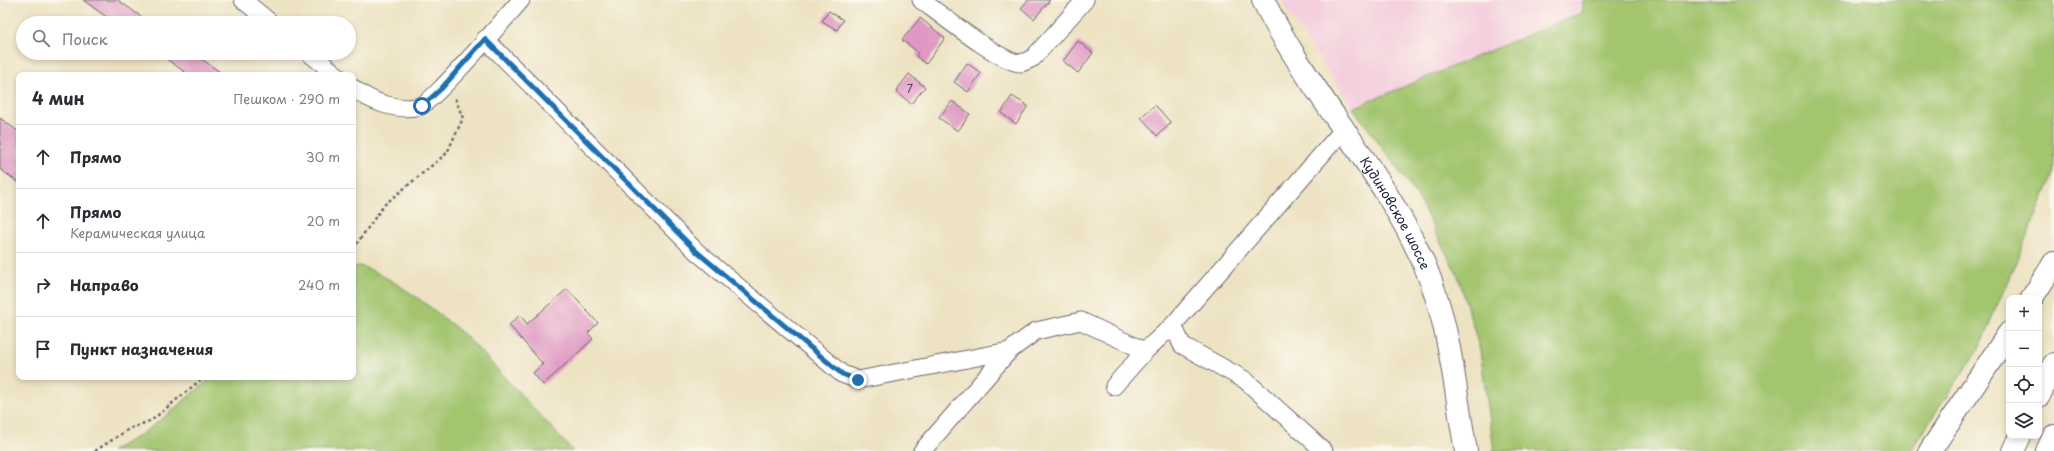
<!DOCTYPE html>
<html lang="ru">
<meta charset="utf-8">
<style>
body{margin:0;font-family:"Playpen Sans",sans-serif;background:#f2f2f3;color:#2b2b33}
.controls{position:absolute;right:12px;bottom:12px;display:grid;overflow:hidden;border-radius:8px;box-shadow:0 2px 6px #0003}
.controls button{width:36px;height:36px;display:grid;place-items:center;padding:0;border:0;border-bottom:1px solid #e1e1e2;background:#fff;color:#2b2b33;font:20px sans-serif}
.stop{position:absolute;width:12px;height:12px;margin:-9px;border:3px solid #1f6fb2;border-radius:50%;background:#fff}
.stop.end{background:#1f6fb2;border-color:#fff;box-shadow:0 1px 4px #0008}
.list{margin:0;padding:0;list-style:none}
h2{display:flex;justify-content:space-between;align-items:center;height:52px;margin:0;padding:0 16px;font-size:17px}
h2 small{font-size:13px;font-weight:400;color:#7c7c81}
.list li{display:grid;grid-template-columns:26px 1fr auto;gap:12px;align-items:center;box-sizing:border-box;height:64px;padding:0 16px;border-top:1px solid #e1e1e2}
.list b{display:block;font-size:15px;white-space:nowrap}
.list p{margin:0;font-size:13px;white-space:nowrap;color:#7c7c81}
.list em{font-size:13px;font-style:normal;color:#7c7c81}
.icon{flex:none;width:22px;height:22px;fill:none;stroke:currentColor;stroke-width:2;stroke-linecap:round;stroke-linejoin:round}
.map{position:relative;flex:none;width:2054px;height:451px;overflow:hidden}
.search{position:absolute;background:#fff;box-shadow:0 2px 6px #0003;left:16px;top:16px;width:340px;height:44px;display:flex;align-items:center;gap:10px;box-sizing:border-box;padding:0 14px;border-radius:22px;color:#7c7c81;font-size:15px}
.panel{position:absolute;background:#fff;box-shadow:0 2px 6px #0003;left:16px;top:72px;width:340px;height:308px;border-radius:8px}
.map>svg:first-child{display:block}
.built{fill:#f4cfdd}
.green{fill:#a2c56e;stroke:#627454}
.building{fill:#df98c3}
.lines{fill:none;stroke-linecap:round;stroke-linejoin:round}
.minor-casing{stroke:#69666b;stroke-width:19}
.major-casing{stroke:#69666b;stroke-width:24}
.highway-casing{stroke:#69666b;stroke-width:24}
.path{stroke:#69666b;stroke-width:2.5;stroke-dasharray:3 3;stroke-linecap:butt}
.minor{stroke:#fff;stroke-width:17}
.major{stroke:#fff;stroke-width:22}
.highway{stroke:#fff;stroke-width:22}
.route{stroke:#1f6fb2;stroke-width:5}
.labels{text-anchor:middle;stroke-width:3;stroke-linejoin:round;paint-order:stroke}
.number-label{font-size:11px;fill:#51405d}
.street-label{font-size:13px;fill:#22223b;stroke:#fbf7ec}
</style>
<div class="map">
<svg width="2054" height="451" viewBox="0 0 2054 451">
<rect width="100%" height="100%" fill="#fbf7ec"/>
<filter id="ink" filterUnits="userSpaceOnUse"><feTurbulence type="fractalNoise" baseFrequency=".025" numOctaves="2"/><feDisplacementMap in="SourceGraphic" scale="8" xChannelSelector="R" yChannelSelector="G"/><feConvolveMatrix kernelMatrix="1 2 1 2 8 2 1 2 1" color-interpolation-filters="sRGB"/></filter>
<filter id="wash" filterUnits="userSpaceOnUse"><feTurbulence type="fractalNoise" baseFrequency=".012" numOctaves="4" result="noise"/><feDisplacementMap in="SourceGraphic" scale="16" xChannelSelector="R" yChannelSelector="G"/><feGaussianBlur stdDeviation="0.9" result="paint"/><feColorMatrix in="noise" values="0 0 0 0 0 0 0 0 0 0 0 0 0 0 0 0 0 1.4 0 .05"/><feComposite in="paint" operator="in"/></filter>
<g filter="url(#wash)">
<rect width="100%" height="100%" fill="#ede3c3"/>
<polygon class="built" points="1282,0 1583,0 1584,12 1353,108 1288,13"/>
<g class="green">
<polygon points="1583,0 2054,0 2054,173 1979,348 1910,451 1494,451 1480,350 1458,276 1416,194 1353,108 1583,12"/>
<path d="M360 266C390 274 446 318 470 340L573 451H111L137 437 162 419 212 377H353V267Z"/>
</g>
<g id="blocks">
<g class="building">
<polygon points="83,0 118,0 150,23 115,23"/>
<polygon points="1028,0 1050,0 1034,19 1021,8"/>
<polygon points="829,11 843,20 837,30 822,21"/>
<polygon points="920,18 945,38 926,64 916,56 918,52 902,40"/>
<polygon points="1078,41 1093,53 1078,73 1063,61"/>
<polygon points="158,53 193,53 224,75 189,75"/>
<polygon points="967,63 981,73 968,92 954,82"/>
<polygon points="909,74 925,87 911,104 896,91"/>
<polygon points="1012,96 1028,106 1016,124 1001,113"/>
<polygon points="952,101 970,114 958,131 939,118"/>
<polygon points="1155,105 1171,123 1157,136 1141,117"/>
<polygon points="0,118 19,132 19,183 0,169"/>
<polygon points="567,289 598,323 588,333 593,339 543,385 533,373 543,364 509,325 520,315 527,324"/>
</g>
</g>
</g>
<g filter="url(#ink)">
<use href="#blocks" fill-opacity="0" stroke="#69666b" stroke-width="1"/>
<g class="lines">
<g class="minor-casing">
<g id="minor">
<polyline points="243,0 271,23"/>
<path d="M921 0C939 13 1002 64 1021 63 1024 62 1029 60 1033 58L1085 0"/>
<polyline points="485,39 697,252 842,374 858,380 1009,351 1036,331 1081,321 1145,351 1173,325 1344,129"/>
<polyline points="309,53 337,75"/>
<path d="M353 88C371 102 397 112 421 106 431 104 508 15 521 0"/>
<polyline points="1173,325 1182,345 1245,380 1324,451"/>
<polyline points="1114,386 1145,351"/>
<polyline points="922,451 1009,351"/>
</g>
</g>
<g class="major-casing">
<g id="major">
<path id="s1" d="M1263 0C1309 93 1383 170 1425 266 1451 328 1454 386 1466 451"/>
<polyline points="2032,298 2054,263"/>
<polyline points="1930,451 2009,333"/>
</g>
</g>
<g class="highway-casing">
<g id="highway">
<polyline points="2039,396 2054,364"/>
<polyline points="2013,451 2020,436"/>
<polyline points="2047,451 2054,436"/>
</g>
</g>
<g class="path">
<polyline points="353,249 384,205 447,153 463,118 454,96"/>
<polyline points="95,451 129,429 152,420 204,377"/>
</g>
<use href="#minor" class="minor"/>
<use href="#major" class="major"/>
<use href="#highway" class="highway"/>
</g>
</g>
<g class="lines" filter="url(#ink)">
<polyline class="route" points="422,106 441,89 485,39 697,252 842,374 858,380"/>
</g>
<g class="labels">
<g class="number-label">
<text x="910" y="93">7</text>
</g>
<g class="street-label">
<text dy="5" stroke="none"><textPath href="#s1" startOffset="251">Кудиновское шоссе</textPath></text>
</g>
</g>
</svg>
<div class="controls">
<button>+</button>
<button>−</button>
<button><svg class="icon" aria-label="locate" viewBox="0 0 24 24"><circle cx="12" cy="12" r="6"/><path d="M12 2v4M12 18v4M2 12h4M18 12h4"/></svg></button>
<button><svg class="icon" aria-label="layers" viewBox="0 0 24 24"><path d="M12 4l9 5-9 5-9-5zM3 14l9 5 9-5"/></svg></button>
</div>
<div class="stop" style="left:422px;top:106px"></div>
<div class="stop end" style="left:858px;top:380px"></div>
<div class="search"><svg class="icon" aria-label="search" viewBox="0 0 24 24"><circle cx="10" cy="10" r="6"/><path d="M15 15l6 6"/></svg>Поиск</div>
<section class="panel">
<h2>4 мин<small>Пешком · 290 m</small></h2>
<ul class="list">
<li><svg class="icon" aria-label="ahead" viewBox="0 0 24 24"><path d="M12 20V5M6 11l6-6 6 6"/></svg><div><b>Прямо</b></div><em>30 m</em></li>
<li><svg class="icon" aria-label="ahead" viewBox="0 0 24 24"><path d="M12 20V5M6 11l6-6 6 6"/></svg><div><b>Прямо</b><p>Керамическая улица</p></div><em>20 m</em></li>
<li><svg class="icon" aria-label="right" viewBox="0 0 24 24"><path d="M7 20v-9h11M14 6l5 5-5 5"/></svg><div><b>Направо</b></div><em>240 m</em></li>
<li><svg class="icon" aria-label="arrive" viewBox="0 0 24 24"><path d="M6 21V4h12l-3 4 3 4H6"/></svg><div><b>Пункт назначения</b></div></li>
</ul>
</section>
</div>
